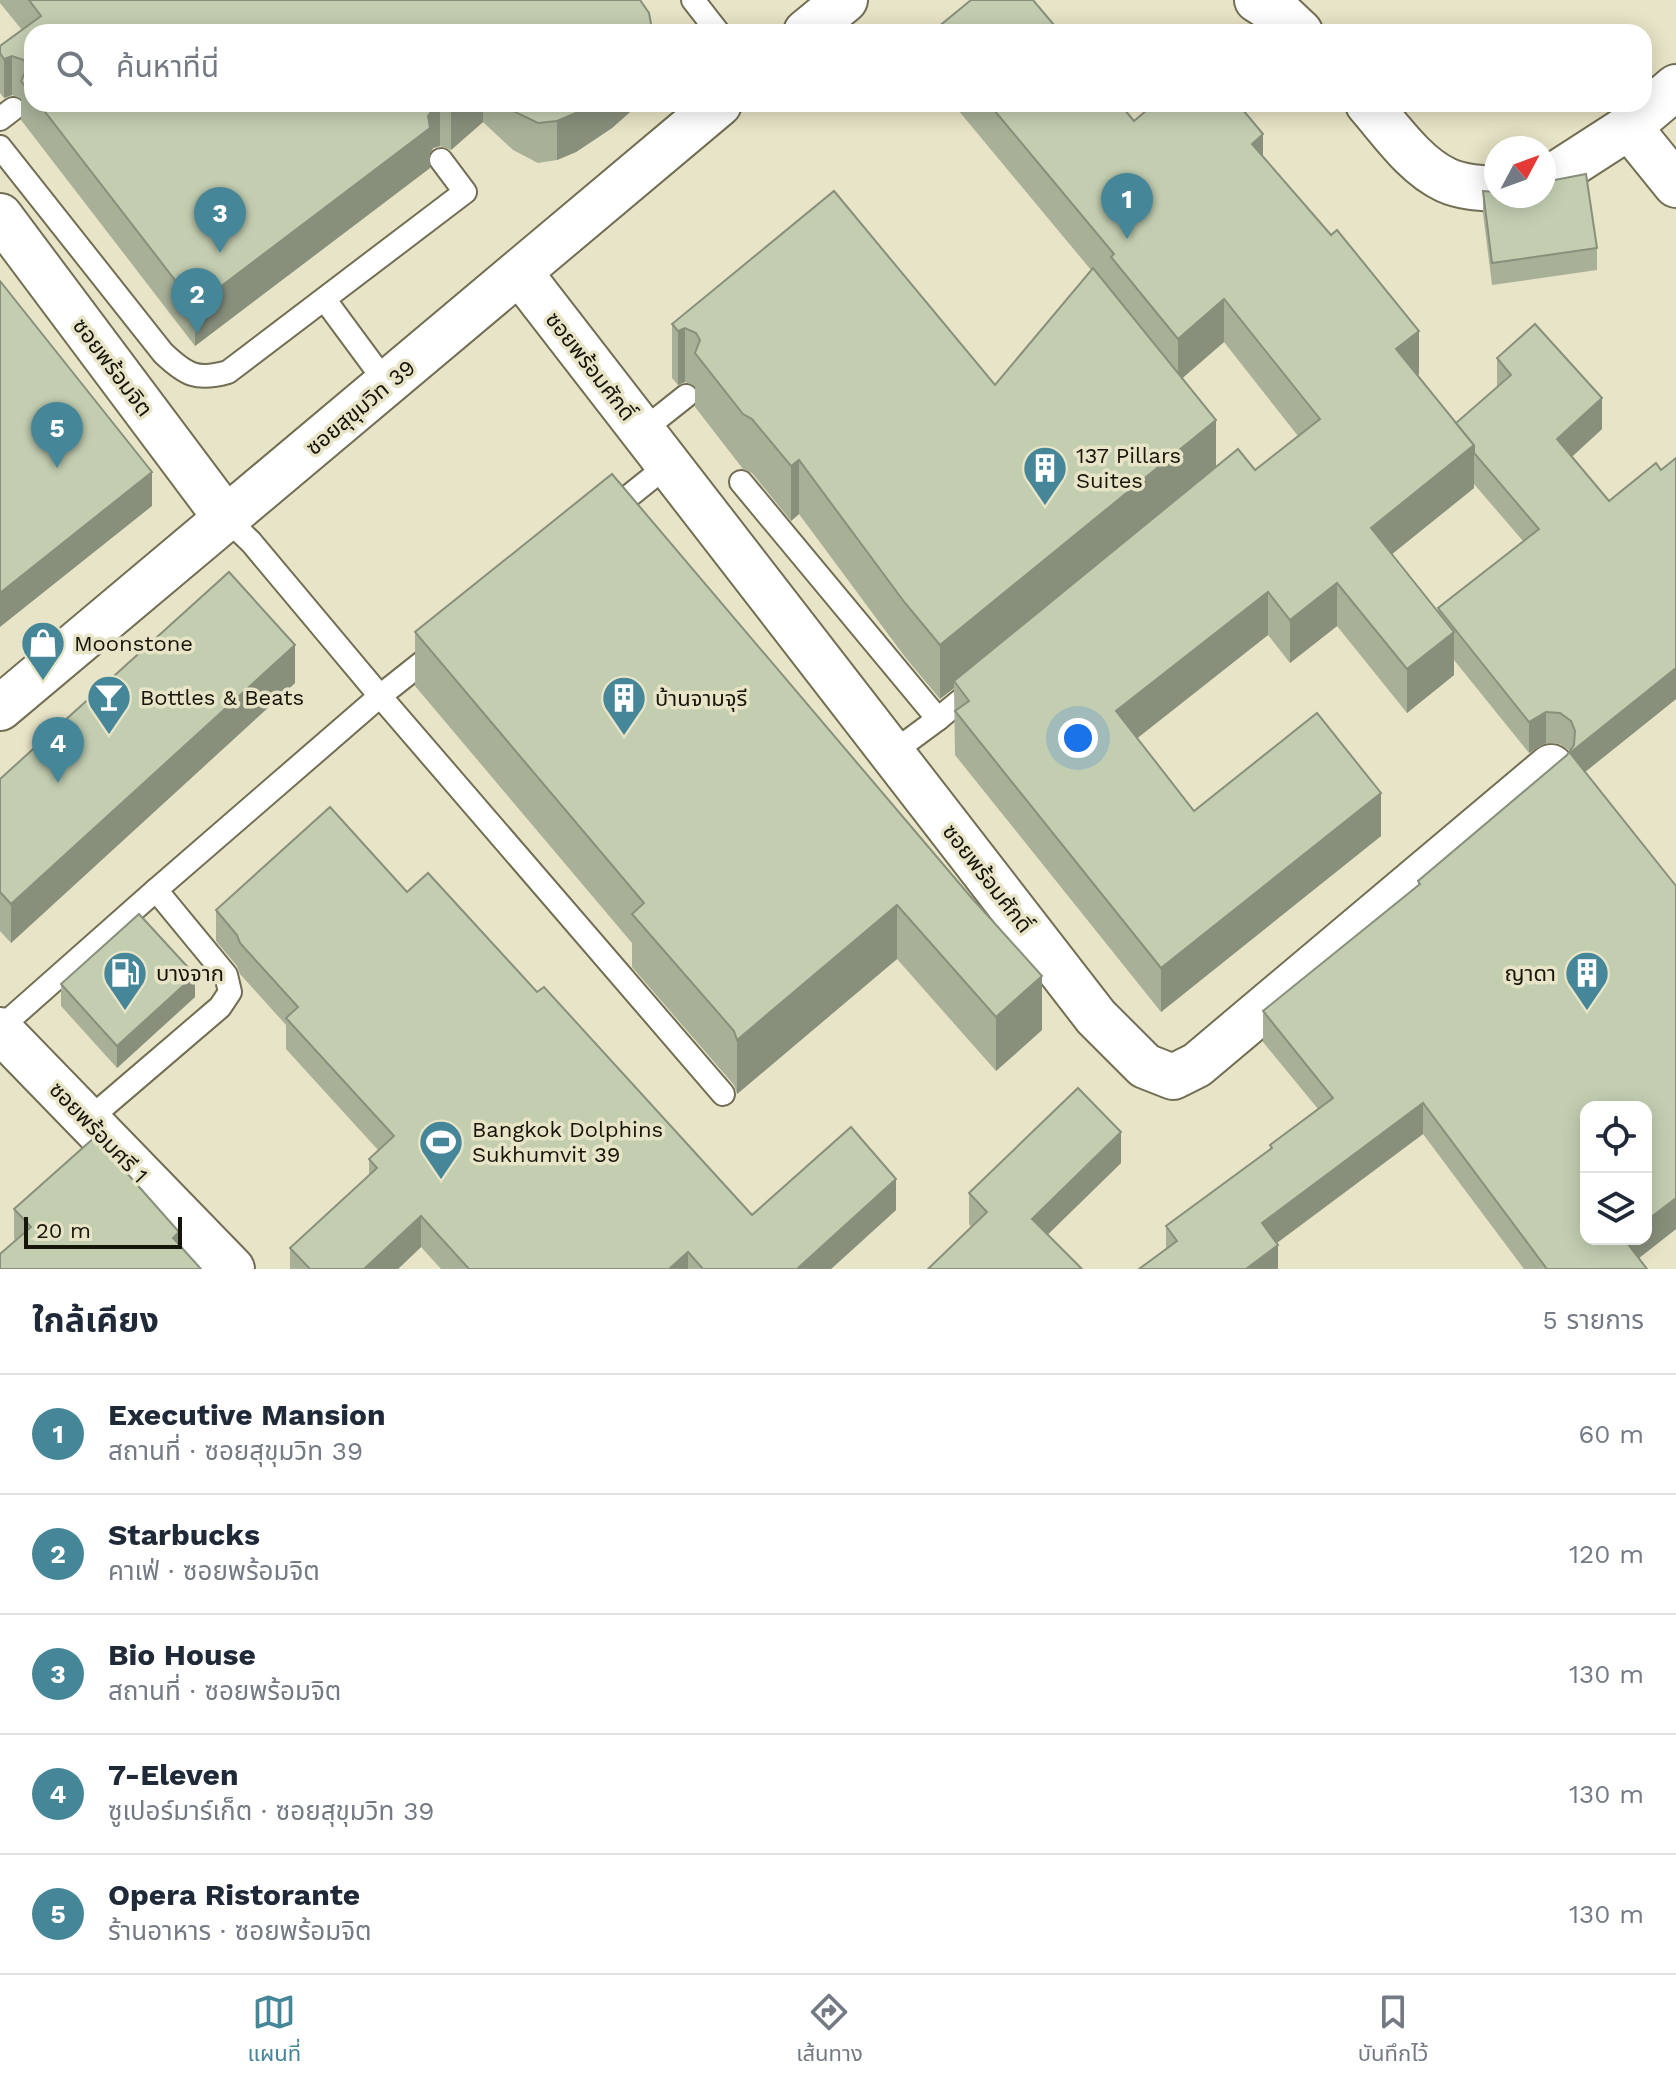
<!DOCTYPE html>
<html lang="th">
<meta charset="utf-8">
<style>
body{margin:0;font-family:"Work Sans","Noto Sans Thai",sans-serif;background:#f2f2f3;color:#1f2937}
.controls{position:absolute;right:24px;bottom:24px;display:grid;overflow:hidden;border-radius:16px;box-shadow:0 4px 20px #0003}
.controls button{width:72px;height:72px;display:grid;place-items:center;padding:0;border:0;border-bottom:2px solid #e0e1e3;background:#fff;color:#1f2937;font:40px sans-serif}
.compass{position:absolute;left:1484px;top:136px;width:72px;height:72px;border-radius:50%;background:#fff;box-shadow:0 4px 20px #0003;rotate:49deg}
.scale{position:absolute;left:24px;bottom:20px;width:158px;box-sizing:border-box;padding-left:8px;border:4px solid #16150a;border-top:0;font-size:22px;line-height:28px;white-space:nowrap;color:#16150a;-webkit-text-stroke:6px #e8e4c7;paint-order:stroke}
.you{position:absolute;left:1078px;top:738px;width:28px;height:28px;margin:-20px;border:6px solid #fff;border-radius:50%;background:#1a73e8;box-shadow:0 0 0 12px #1a73e833}
.badge{display:grid;place-items:center;width:52px;height:52px;border-radius:50%;background:#458798;color:#fff;font-size:26px;font-weight:700}
.pin{position:absolute;translate:-50% -66px;filter:drop-shadow(0 2px 4px #0008)}
.pin::after{content:'';position:absolute;top:42px;width:28px;height:24px;background:inherit;clip-path:polygon(0 0,100% 0,50% 100%)}
.list{margin:0;padding:0;list-style:none}
h2{display:flex;justify-content:space-between;align-items:center;height:104px;margin:0;padding:0 32px;font-size:34px}
h2 small{font-size:26px;font-weight:400;color:#747a83}
.list li{display:grid;grid-template-columns:52px 1fr auto;gap:24px;align-items:center;box-sizing:border-box;height:120px;padding:0 32px;border-top:2px solid #e0e1e3}
.list b{display:block;font-size:30px;white-space:nowrap}
.list p{margin:0;font-size:26px;white-space:nowrap;color:#747a83}
.list em{font-size:26px;font-style:normal;color:#747a83}
.icon{flex:none;width:44px;height:44px;fill:none;stroke:currentColor;stroke-width:2;stroke-linecap:round;stroke-linejoin:round}
.map{position:relative;flex:none;width:1676px;height:1269px;overflow:hidden}
.search{position:absolute;background:#fff;box-shadow:0 4px 20px #0003;left:24px;right:24px;top:24px;height:88px;display:flex;align-items:center;gap:20px;box-sizing:border-box;padding:0 28px;border-radius:24px;color:#747a83;font-size:30px}
.sheet{height:704px;background:#fff}
nav{display:flex;justify-content:space-around;align-items:center;box-sizing:border-box;height:112px;border-top:2px solid #e0e1e3;background:#fff;font-size:22px;color:#747a83}
nav a{display:grid;justify-items:center;gap:4px}
nav .on{color:#458798}
.map>svg:first-child{display:block}
.lines{fill:none;stroke-linecap:round;stroke-linejoin:round}
.service-casing{stroke:#726e54;stroke-width:26}
.minor-casing{stroke:#726e54;stroke-width:48}
.tertiary-casing{stroke:#726e54;stroke-width:48}
.service{stroke:#fff;stroke-width:22}
.minor{stroke:#fff;stroke-width:44}
.tertiary{stroke:#fff;stroke-width:44}
.wall{fill:#a8b198;fill-rule:evenodd}
.shaded-wall{fill:#88907c}
.building{fill:#c3ceb1;stroke:#88907c;stroke-width:2}
.labels{text-anchor:middle;stroke-width:7;stroke-linejoin:round;paint-order:stroke}
.street-label{font-size:22px;fill:#16150a;stroke:#e8e4c7}
.poi-label{font-size:22px;fill:#16150a;stroke:#e8e4c7;text-anchor:start}
</style>
<div class="map">
<svg width="1676" height="1269" viewBox="0 0 1676 1269">
<rect width="100%" height="100%" fill="#e8e4c7"/>
<g class="lines">
<g class="service-casing">
<g id="service">
<polyline points="693,0 718,32"/>
<polyline points="0,119 13,109"/>
<path d="M0 147 163 353C186 375 197 381 228 372L465 192 441 160"/>
<polyline points="325,300 387,384"/>
<polyline points="642,431 686,396"/>
<polyline points="741,482 938,719 977,687"/>
<polyline points="608,513 669,464"/>
<polyline points="226,518 251,542 380,696 723,1094"/>
<polyline points="892,753 938,719"/>
<polyline points="156,890 380,696 438,650"/>
<polyline points="0,1028 156,890 226,975 230,992 220,1007 88,1120"/>
</g>
</g>
<g class="minor-casing">
<g id="minor">
<polyline points="1629,127 1676,185"/>
<polyline points="0,216 226,518"/>
<polyline points="520,273 1096,1017 1145,1066 1173,1077 1197,1065 1551,767"/>
</g>
</g>
<g class="tertiary-casing">
<g id="tertiary">
<polyline points="1257,0 1284,17 1300,32"/>
<polyline points="806,32 845,0"/>
<path d="M1368 104C1390 129 1414 165 1446 180 1461 187 1479 188 1496 189"/>
<polyline points="1544,179 1550,178 1629,127 1676,87"/>
<polyline points="0,708 719,104"/>
<polyline points="0,1030 232,1269"/>
</g>
</g>
<use href="#service" class="service"/>
<use href="#minor" class="minor"/>
<use href="#tertiary" class="tertiary"/>
</g>
<g class="wall">
<polygon points="0,0 640,0 32,32 32,104 639,104 612,128 576,152 557,160 538,163 513,150 483,122 451,150 440,146 433,148 430,153 430,168 195,346 21,120 21,99 12,95 4,98 0,93 0,46 22,30 0,3"/>
<path d="M953 104H1120L1134 121 1263 157 1419 374 1418 375 1456 423 1497 387V358L1602 429 1572 457 1609 501 1661 470 1676 458V699L1585 772 1676 1229 1639 1258 1647 1269H1524L1423 1134 1277 1243 1278 1269 1166 1249V1226L1270 1149V1145L1318 1109 1263 1042V1011L1418 885V881L1567 755 1570 751 1560 744 1546 743 1529 753 1454 660V675L1407 713 1337 626 1290 663 1268 635 1137 738 1194 811 1381 836 1161 1012 955 755 954 688 940 699 905 657 799 514 791 521 752 473 743 469 695 407V386L685 382 678 385 672 378V324L995 385 1091 270ZM1224 342 1298 436 1255 470 1216 467 1182 378ZM1474 484 1523 541 1438 608V612L1392 554 1474 488Z"/>
<polygon points="1483,191 1597,248 1597,270 1492,285 1483,213"/>
<polygon points="612,474 1042,1030 996,1071 897,959 737,1094 734,1085 632,967 632,943 415,686 415,632"/>
<polygon points="295,683 11,943 0,931 0,779"/>
<polygon points="407,892 537,992 752,1215 896,1210 831,1269 441,1269 421,1247 398,1269 290,1269 290,1248 369,1175 369,1159 378,1150 286,1049 286,1025 240,974 237,966 216,941 216,910"/>
<polygon points="61,984 195,997 117,1068 61,1006"/>
<polygon points="1121,1163 1048,1234 971,1227 969,1224 969,1193"/>
<polygon points="14,1209 179,1245 16,1240 14,1239"/>
</g>
<g class="shaded-wall">
<polygon points="12,56 12,95 4,98 4,59"/>
<polygon points="459,104 483,104 483,122 451,150 451,111"/>
<polygon points="589,104 639,104 612,128 576,152 557,160 557,121"/>
<polygon points="440,107 440,146 433,148 430,153 430,168 195,346 195,306 428,116 433,109"/>
<polygon points="1263,134 1263,178 1252,144"/>
<polygon points="1224,299 1224,342 1178,382 1178,339"/>
<polygon points="685,328 685,382 678,385 678,331"/>
<polygon points="1419,331 1419,374 1396,393 1396,349"/>
<polygon points="1602,398 1602,429 1557,470 1557,439"/>
<polygon points="1216,420 1216,474 954,681 954,688 940,699 940,645"/>
<polygon points="1474,445 1474,488 1371,571 1371,528"/>
<polygon points="799,460 799,514 791,521 791,466"/>
<polygon points="152,472 152,506 0,627 0,593"/>
<polygon points="1337,583 1337,626 1290,663 1290,620"/>
<polygon points="1268,592 1268,635 1116,755 1116,711"/>
<polygon points="1454,632 1454,675 1407,713 1407,669"/>
<polygon points="295,645 295,683 11,943 11,904"/>
<polygon points="1676,668 1676,699 1570,784 1570,753"/>
<polygon points="1546,712 1546,743 1529,753 1529,722"/>
<polygon points="1381,793 1381,836 1161,1012 1161,968"/>
<polygon points="897,905 897,959 737,1094 737,1040"/>
<polygon points="195,975 195,997 117,1068 117,1046"/>
<polygon points="1042,976 1042,1030 996,1071 996,1017"/>
<polygon points="1423,1103 1423,1134 1262,1254 1262,1223"/>
<polygon points="1121,1132 1121,1163 1032,1250 1032,1219"/>
<polygon points="896,1179 896,1210 831,1269 797,1269"/>
<polygon points="1676,1198 1676,1229 1625,1269 1624,1239 1646,1239 1646,1221"/>
<polygon points="421,1216 421,1247 398,1269 364,1269"/>
<polygon points="179,1232 179,1262 173,1238"/>
<polygon points="1278,1245 1278,1269 1246,1269"/>
<polygon points="688,1252 688,1269 669,1269"/>
</g>
<g class="building">
<polygon points="29,0 640,0 649,13 652,29 652,32 32,32 32,95 21,81 27,68 24,60 12,56 4,59 0,53 0,46 41,16"/>
<polygon points="971,0 1033,0 1060,32 932,32"/>
<polygon points="39,104 459,104 451,111 440,107 433,109 428,116 430,128 195,306"/>
<polygon points="506,104 589,104 576,113 557,121 538,123 513,111"/>
<polygon points="989,104 1120,104 1134,121 1154,104 1238,104 1263,134 1252,144 1331,235 1337,230 1419,331 1396,349 1474,445 1371,528 1454,632 1407,669 1337,583 1290,620 1268,592 1116,711 1194,811 1317,713 1381,793 1161,968 955,711 969,701 954,681 1238,449 1255,470 1320,419 1224,299 1178,339 1111,257 1114,254"/>
<polygon points="1586,174 1597,248 1492,263 1483,191 1496,192 1496,196 1544,196 1544,182"/>
<polygon points="834,191 995,385 1093,268 1216,420 940,645 905,603 799,460 791,466 752,419 743,414 695,353 700,340 696,333 685,328 678,331 672,324"/>
<polygon points="0,281 152,472 0,593"/>
<polygon points="1535,324 1602,398 1557,439 1609,501 1656,463 1661,470 1676,458 1676,668 1570,753 1676,886 1676,1198 1646,1221 1646,1107 1586,1107 1586,1239 1624,1239 1647,1269 1547,1269 1423,1103 1262,1223 1278,1245 1246,1269 1139,1269 1177,1241 1166,1226 1272,1148 1270,1145 1333,1098 1263,1011 1420,884 1418,881 1567,755 1574,745 1575,731 1571,721 1560,713 1546,712 1529,722 1438,608 1539,529 1474,453 1474,445 1456,423 1511,375 1497,358"/>
<polygon points="612,474 970,896 1042,976 996,1017 897,905 737,1040 734,1031 632,914 644,903 415,632"/>
<polygon points="229,572 295,645 11,904 0,892 0,779"/>
<polygon points="330,807 407,892 428,873 537,992 544,987 752,1215 851,1127 896,1179 797,1269 703,1269 688,1252 669,1269 469,1269 421,1216 364,1269 310,1269 290,1248 377,1168 369,1159 394,1136 286,1018 298,1007 240,943 237,935 216,910"/>
<polygon points="139,914 195,975 117,1046 61,984"/>
<polygon points="1078,1088 1121,1132 1032,1219 1082,1269 928,1269 987,1212 969,1193"/>
<polygon points="95,1137 179,1232 173,1238 201,1269 0,1269 0,1254 31,1227 14,1209"/>
</g>
<defs>
<g id="building-pin" transform="scale(2.3)"><path d="M0 17L-7.5 6A9.5 9.5 0 1 1 7.5 6Z" fill="#458798" stroke="#e8e4c7"/><path d="M-4-6H4V6H1V3H-1V6H-4ZM-2.5-4.3h1.7v1.8h-1.7ZM.8-4.3h1.7v1.8H.8ZM-2.5-1h1.7V.8h-1.7ZM.8-1h1.7V.8H.8Z" fill="#fff"/></g>
<g id="shop-pin" transform="scale(2.3)"><path d="M0 17L-7.5 6A9.5 9.5 0 1 1 7.5 6Z" fill="#458798" stroke="#e8e4c7"/><path d="M-5-2.5h2.3a2.7 3.5 0 0 1 5.4 0H5L5.5 6h-11ZM-1.5-2.5h3a1.5 2.3 0 0 0-3 0Z" fill="#fff"/></g>
<g id="bar-pin" transform="scale(2.3)"><path d="M0 17L-7.5 6A9.5 9.5 0 1 1 7.5 6Z" fill="#458798" stroke="#e8e4c7"/><path d="M-6-5H6L.8 .8V4.5H3.5V6h-7V4.5H-.8V.8Z" fill="#fff"/></g>
<g id="fuel-pin" transform="scale(2.3)"><path d="M0 17L-7.5 6A9.5 9.5 0 1 1 7.5 6Z" fill="#458798" stroke="#e8e4c7"/><path d="M-5.5-6h7V0h2V4h1.3V-2.5L3-4.5l.8-.8L6-3V5H2.5V1h-1V6h-7ZM-4.2-4.7v3.2H.2V-4.7Z" fill="#fff"/></g>
<g id="stadium-pin" transform="scale(2.3)"><path d="M0 17L-7.5 6A9.5 9.5 0 1 1 7.5 6Z" fill="#458798" stroke="#e8e4c7"/><path d="M0-5a6.5 5 0 1 0 0 10a6.5 5 0 1 0 0-10ZM-3.5-1.8h7v3.6h-7Z" fill="#fff"/></g>
</defs>
<g fill-rule="evenodd">
<use href="#building-pin" x="1045" y="468"/>
<use href="#shop-pin" x="43" y="643"/>
<use href="#bar-pin" x="109" y="697"/>
<use href="#building-pin" x="624" y="698"/>
<use href="#fuel-pin" x="125" y="973"/>
<use href="#building-pin" x="1587" y="973"/>
<use href="#stadium-pin" x="441" y="1142"/>
</g>
<g class="labels">
<g class="street-label">
<text transform="translate(591 366) rotate(52)" y="8">ซอยพร้อมศักดิ์</text>
<text transform="translate(113 367) rotate(53)" y="8">ซอยพร้อมจิต</text>
<text transform="translate(360 407) rotate(-40)" y="8">ซอยสุขุมวิท 39</text>
<text transform="translate(988 878) rotate(52)" y="8">ซอยพร้อมศักดิ์</text>
<text transform="translate(99 1132) rotate(46)" y="8">ซอยพร้อมศรี 1</text>
</g>
<g class="poi-label">
<text x="1076" y="463">137 Pillars<tspan x="1076" dy="25">Suites</tspan></text>
<text x="74" y="651">Moonstone</text>
<text x="140" y="705">Bottles &amp; Beats</text>
<text x="655" y="706">บ้านจามจุรี</text>
<text x="156" y="981">บางจาก</text>
<text x="1556" y="981" text-anchor="end">ญาดา</text>
<text x="472" y="1137">Bangkok Dolphins<tspan x="472" dy="25">Sukhumvit 39</tspan></text>
</g>
</g>
</svg>
<div class="controls">
<button><svg class="icon" aria-label="locate" viewBox="0 0 24 24"><circle cx="12" cy="12" r="6"/><path d="M12 2v4M12 18v4M2 12h4M18 12h4"/></svg></button>
<button><svg class="icon" aria-label="layers" viewBox="0 0 24 24"><path d="M12 4l9 5-9 5-9-5zM3 14l9 5 9-5"/></svg></button>
</div>
<svg class="compass" viewBox="-18 -18 36 36"><path d="M0-13l5 13h-10z" fill="#e53935"/><path d="M0 13l5-13h-10z" fill="#747a83"/></svg>
<div class="scale">20 m</div>
<div class="you"></div>
<div class="pin badge" style="left:1127px;top:239px">1</div>
<div class="pin badge" style="left:197px;top:334px">2</div>
<div class="pin badge" style="left:220px;top:253px">3</div>
<div class="pin badge" style="left:58px;top:783px">4</div>
<div class="pin badge" style="left:57px;top:468px">5</div>
<div class="search"><svg class="icon" aria-label="search" viewBox="0 0 24 24"><circle cx="10" cy="10" r="6"/><path d="M15 15l6 6"/></svg>ค้นหาที่นี่</div>
</div>
<section class="sheet">
<h2>ใกล้เคียง<small>5 รายการ</small></h2>
<ul class="list">
<li><span class="badge">1</span><div><b>Executive Mansion</b><p>สถานที่ · ซอยสุขุมวิท 39</p></div><em>60 m</em></li>
<li><span class="badge">2</span><div><b>Starbucks</b><p>คาเฟ่ · ซอยพร้อมจิต</p></div><em>120 m</em></li>
<li><span class="badge">3</span><div><b>Bio House</b><p>สถานที่ · ซอยพร้อมจิต</p></div><em>130 m</em></li>
<li><span class="badge">4</span><div><b>7-Eleven</b><p>ซูเปอร์มาร์เก็ต · ซอยสุขุมวิท 39</p></div><em>130 m</em></li>
<li><span class="badge">5</span><div><b>Opera Ristorante</b><p>ร้านอาหาร · ซอยพร้อมจิต</p></div><em>130 m</em></li>
</ul>
</section>
<nav>
<a class="on"><svg class="icon" aria-label="map" viewBox="0 0 24 24"><path d="M3 6l6-2 6 2 6-2v14l-6 2-6-2-6 2zM9 4v14M15 6v14"/></svg>แผนที่</a>
<a><svg class="icon" aria-label="directions" viewBox="0 0 24 24"><path d="M12 3l9 9-9 9-9-9zM9 14v-3h6M13 9l2 2-2 2"/></svg>เส้นทาง</a>
<a><svg class="icon" aria-label="saved" viewBox="0 0 24 24"><path d="M7 4h10v16l-5-4-5 4z"/></svg>บันทึกไว้</a>
</nav>
